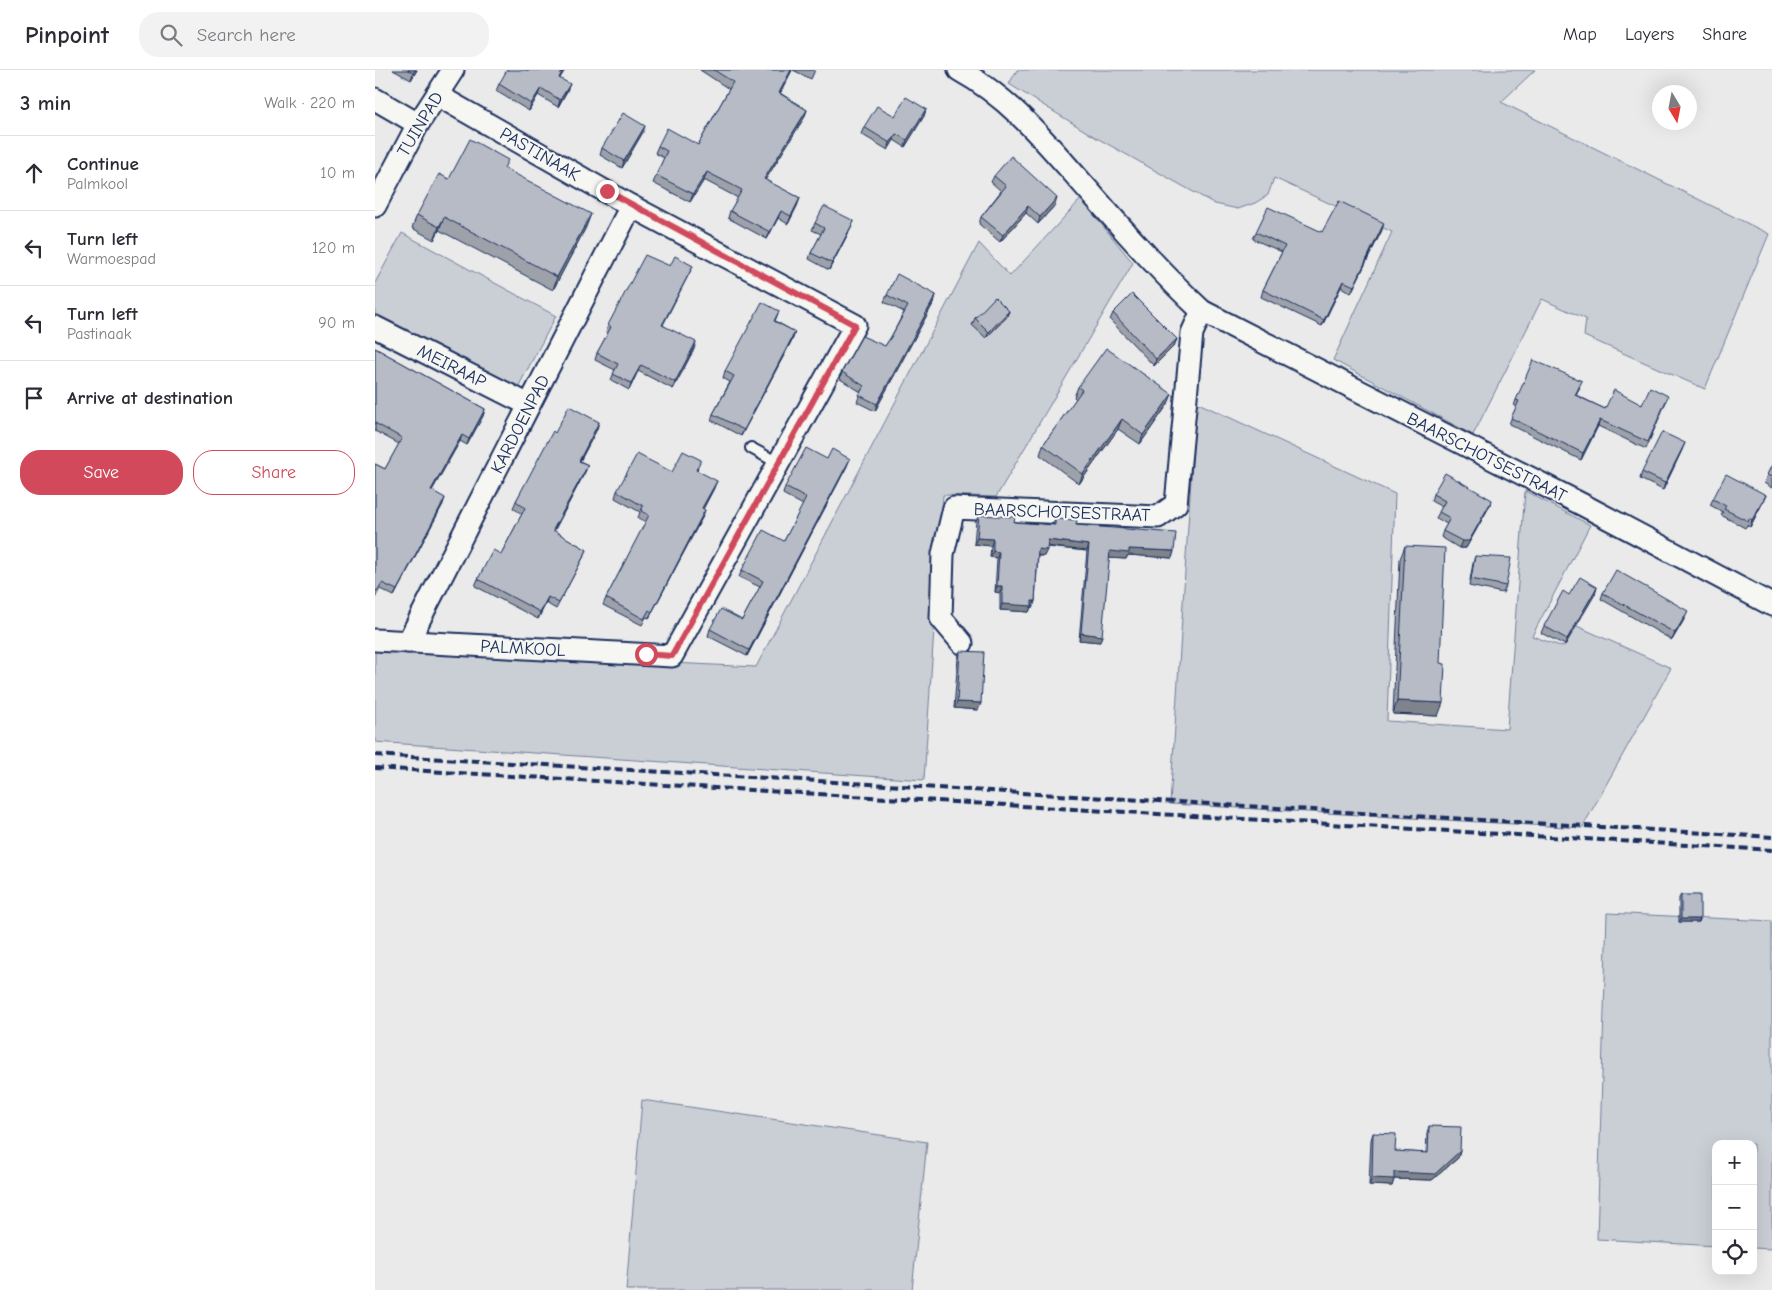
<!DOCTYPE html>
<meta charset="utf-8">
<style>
body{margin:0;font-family:"Comic Neue",sans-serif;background:#f2f2f3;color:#2b2b33}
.controls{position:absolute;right:15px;bottom:15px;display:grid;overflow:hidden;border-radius:10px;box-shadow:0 5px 20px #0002}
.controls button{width:45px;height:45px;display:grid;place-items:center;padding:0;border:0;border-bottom:1px solid #e1e1e2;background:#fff;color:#2b2b33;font:25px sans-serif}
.compass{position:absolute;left:1277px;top:15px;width:45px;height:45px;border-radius:50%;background:#fff;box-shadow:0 5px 20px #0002;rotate:170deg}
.stop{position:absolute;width:15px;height:15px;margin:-11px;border:4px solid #d1495b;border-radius:50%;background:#fff}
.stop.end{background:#d1495b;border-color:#fff;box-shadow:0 1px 5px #0008}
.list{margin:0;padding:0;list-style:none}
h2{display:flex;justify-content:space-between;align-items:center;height:65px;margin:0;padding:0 20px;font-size:21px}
h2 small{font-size:16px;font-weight:400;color:#7c7c81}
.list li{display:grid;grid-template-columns:32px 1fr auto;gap:15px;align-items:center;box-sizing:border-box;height:75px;padding:0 20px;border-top:1px solid #e1e1e2}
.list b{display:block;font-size:19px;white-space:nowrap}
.list p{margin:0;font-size:16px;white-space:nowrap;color:#7c7c81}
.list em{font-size:16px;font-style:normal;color:#7c7c81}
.actions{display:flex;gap:10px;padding:15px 20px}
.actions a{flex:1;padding:11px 0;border:1px solid #d1495b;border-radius:20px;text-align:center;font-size:18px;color:#d1495b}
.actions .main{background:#d1495b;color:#fff}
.icon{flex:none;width:28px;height:28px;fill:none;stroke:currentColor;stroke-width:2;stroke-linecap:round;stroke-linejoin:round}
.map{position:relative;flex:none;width:1397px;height:1220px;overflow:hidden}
header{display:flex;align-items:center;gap:30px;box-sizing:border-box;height:70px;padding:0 25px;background:#fff;border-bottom:1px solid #e1e1e2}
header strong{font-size:24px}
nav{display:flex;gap:28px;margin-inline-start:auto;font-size:18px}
.search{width:350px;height:45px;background:#f2f2f3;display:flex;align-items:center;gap:12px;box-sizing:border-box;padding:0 18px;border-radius:20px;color:#7c7c81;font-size:19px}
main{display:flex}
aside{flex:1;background:#fff}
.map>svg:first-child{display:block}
.green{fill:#caced5;stroke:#727e9a}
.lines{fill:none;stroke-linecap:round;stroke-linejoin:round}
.lane-casing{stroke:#1b2f5e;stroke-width:14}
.street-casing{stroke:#1b2f5e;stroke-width:25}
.lane{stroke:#f6f6f2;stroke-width:10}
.street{stroke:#f6f6f2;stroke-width:21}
.rail{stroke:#1b2f5e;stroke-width:4;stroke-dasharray:8 4;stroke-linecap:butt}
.wall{fill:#9da1aa;stroke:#1b2f5e}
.shaded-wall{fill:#7f838b;stroke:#1b2f5e}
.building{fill:#b6bbc6;stroke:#1b2f5e}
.route{stroke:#d1495b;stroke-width:6}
.labels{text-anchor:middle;stroke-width:4;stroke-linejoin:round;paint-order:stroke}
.street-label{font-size:18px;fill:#1b2f5e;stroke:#f6f6f2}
</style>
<header>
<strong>Pinpoint</strong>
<div class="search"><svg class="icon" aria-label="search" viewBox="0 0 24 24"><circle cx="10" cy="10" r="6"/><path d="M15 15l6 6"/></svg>Search here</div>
<nav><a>Map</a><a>Layers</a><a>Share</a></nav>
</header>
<main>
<aside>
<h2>3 min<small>Walk · 220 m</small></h2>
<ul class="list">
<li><svg class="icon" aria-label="ahead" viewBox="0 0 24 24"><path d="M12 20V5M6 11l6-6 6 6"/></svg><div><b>Continue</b><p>Palmkool</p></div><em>10 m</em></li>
<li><svg class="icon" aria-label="left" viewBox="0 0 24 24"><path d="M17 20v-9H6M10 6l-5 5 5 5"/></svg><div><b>Turn left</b><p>Warmoespad</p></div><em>120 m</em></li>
<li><svg class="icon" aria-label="left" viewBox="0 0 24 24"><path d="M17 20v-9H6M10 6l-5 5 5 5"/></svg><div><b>Turn left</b><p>Pastinaak</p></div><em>90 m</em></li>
<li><svg class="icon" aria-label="arrive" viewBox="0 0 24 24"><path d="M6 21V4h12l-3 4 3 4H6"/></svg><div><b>Arrive at destination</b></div></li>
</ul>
<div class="actions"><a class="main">Save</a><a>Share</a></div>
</aside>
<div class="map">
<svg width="1397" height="1220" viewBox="0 0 1397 1220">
<rect width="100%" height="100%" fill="#e9eae9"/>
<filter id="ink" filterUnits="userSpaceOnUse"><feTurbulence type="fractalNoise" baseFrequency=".02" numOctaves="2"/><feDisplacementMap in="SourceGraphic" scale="10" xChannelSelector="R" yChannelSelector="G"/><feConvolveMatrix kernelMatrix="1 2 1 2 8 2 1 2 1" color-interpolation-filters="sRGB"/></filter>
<g filter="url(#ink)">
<g class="green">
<polygon points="642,0 1160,0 1126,32 1394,164 1330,319 1209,266 1211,249 1167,229 1098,365 958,290 1017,162 899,108 893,125 880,133 863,139 840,134 720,67 634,14"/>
<polygon points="706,129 758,193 621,427 568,425 549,710 0,672 0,579 381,597 604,173 635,206"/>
<polygon points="27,163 181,246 141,321 0,246 0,213"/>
<polygon points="821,332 1020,424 1012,651 1132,659 1150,421 1215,455 1157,566 1188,577 1202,556 1296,598 1207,758 795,734"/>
<polygon points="1232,843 1397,851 1397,1179 1378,1178 1378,1074 1341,1074 1341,1176 1222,1169"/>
<polygon points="267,1030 552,1072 537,1220 251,1220"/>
</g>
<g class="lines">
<g class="lane-casing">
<polyline id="lane" points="376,378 403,393"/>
</g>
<g class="street-casing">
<g id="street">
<path d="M584 0C635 28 669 70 707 113 746 157 784 201 827 241L1210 436 1397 535"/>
<polyline points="0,29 43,54"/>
<polyline points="0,136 43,54 78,0"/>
<polyline points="0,257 154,335"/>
<polyline points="0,570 297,586 480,255 256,136 62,25"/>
<polyline points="33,572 256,136"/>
<polyline points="587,573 566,548 568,484 579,438 783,447 801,434 817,263 827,241"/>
</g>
</g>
<use href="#lane" class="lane"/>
<use href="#street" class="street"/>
<g class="rail">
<polyline points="0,685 1397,767"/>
<polyline points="0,698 1397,780"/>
</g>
</g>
<g class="wall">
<polygon points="18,0 42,0 36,10"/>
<polygon points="325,0 417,0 405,23 432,40 429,48 390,110 425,128 422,136 413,154 403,148 392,169 353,148 355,141 363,128 329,110 315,132 278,113 289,88 280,83 283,76 323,75 354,19"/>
<polygon points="418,0 440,0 436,9"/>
<polygon points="154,1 185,9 192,21 183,37 163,25 154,41 121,21 124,14"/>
<polygon points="551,39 549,46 530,77 519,70 513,80 486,64 489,57 520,46"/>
<polygon points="268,62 247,98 225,85 227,78"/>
<polygon points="130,98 211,157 178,220 64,160 59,170 37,158 42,145 74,109"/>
<polygon points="619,106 680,135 663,154 651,143 625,172 604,154 606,147 626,121 616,112"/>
<polygon points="479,151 476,158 454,200 434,189 436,183 446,164 437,160 440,153"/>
<polygon points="1007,160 976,223 966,217 947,256 886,227 888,220 907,182 878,169 881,162 947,162"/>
<polygon points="295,196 318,196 315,202 288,255 319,279 298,319 263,301 254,320 236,310 240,300 220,290 222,283 233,263 231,262 233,255"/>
<polygon points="512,225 561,225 559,232 500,341 482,332 486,322 465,309 467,302 510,276 516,267 529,242 509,232"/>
<polygon points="404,241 400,251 420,262 418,268 366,366 336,350 338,344 355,312 348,308 350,301"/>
<polygon points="634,241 631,248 611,268 597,255 600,248"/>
<polygon points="738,243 802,269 799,276 779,296 735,250"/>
<polygon points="0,278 110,339 108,346 92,375 85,371 57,420 68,434 19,526 5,519 0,528 0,394 10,399 24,374 0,361"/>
<polygon points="703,317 793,334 765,374 743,359 704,414 665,385 668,375 701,329 699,327"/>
<polygon points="1205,317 1201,325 1230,339 1291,332 1271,379 1223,356 1206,390 1134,354 1141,337 1139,336 1141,330"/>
<polygon points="222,359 205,391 213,395 210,402 179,461 212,480 209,486 181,539 171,533 163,549 100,516 103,509 126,484 147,444 138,438 141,431 180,363"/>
<polygon points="1307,380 1288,420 1265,409 1267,402"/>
<polygon points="452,389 472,396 372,586 333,566 335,559 367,550 385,517 364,507 367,500 409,471 428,435 408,424 410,417"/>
<polygon points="1397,395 1397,418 1389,413 1392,405"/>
<polygon points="323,397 322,400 339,418 328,439 328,446 274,548 271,547 267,555 228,535 231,528 271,452 263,448 265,442 240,428 242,421 297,402"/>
<polygon points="1058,424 1114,437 1091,478 1084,478 1066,467 1068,461 1072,454 1061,448 1067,437 1056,431"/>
<polygon points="1391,425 1388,432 1375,457 1372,455 1370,458 1346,445 1348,442 1335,435 1338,429"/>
<polygon points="604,445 639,452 678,455 680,449 701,455 799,481 797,488 753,485 751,489 734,488 725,572 704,570 712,481 672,477 669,486 663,486 660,531 658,537 656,537 654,542 625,540 625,523 620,522 622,488 615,487 616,476 599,474 601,451"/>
<polygon points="1030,476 1065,593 1063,646 1018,644 1025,489"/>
<polygon points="1100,486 1131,516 1128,523 1094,516 1098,493"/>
<polygon points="1222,517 1220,524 1190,575 1166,563 1169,556 1194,525"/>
<polygon points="1228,523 1310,548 1297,570 1226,529"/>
<polygon points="585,581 606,633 603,640 579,638 583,588"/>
<polygon points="1306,825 1325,849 1324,852 1304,852 1304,828"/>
<polygon points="1054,1056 1085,1081 1083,1088 1057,1110 1019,1109 1017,1116 994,1115 996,1070 998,1063 1020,1081 1051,1083 1052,1063"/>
</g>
<g class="shaded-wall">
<polygon points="40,0 42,0 36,10 38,3"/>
<polygon points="188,0 190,0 181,15 184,8"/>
<polygon points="416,0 417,0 402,30 404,23"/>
<polygon points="195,14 192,21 183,37 185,30"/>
<polygon points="166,18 163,25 154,41 156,34"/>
<polygon points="551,39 549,46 530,77 532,70"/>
<polygon points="432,40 429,48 386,117 389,109"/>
<polygon points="270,56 268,62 247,98 249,91"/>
<polygon points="521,64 519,70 513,80 515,73"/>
<polygon points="332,102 329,110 315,132 318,124"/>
<polygon points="425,128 422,136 413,154 416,146"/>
<polygon points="682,128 680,135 663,154 665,147"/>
<polygon points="653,136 651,143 625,172 628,165"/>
<polygon points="406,141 403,148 392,169 395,162"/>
<polygon points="216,144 211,157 178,220 182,207"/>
<polygon points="69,147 64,160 59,170 64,157"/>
<polygon points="479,151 476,158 454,200 457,193"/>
<polygon points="1009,153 1007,160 976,223 979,216"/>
<polygon points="968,211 966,217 947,256 949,250"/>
<polygon points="561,225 559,232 500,341 502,334"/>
<polygon points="634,241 631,248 611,268 614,262"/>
<polygon points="420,262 418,268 366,366 369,360"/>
<polygon points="802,269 799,276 779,296 781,289"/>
<polygon points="321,272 319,279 298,319 300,312"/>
<polygon points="266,295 263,301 254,320 256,313"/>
<polygon points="797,324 793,334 765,374 768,365"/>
<polygon points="110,339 108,346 92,375 94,369"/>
<polygon points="747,349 743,359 704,414 708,404"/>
<polygon points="1225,350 1223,356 1206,390 1208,383"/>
<polygon points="224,352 222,359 202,397 204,391"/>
<polygon points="87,365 85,371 54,426 56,420"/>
<polygon points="1310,373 1307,380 1288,420 1290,413"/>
<polygon points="475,389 472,396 372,586 374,580"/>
<polygon points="213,395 210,402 176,467 178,460"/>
<polygon points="342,411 339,418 325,445 327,438"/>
<polygon points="1391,425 1388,432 1375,457 1377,450"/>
<polygon points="70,428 68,434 19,526 22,520"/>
<polygon points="1117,430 1114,437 1091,478 1084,478 1087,471"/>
<polygon points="330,440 328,446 274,548 277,542"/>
<polygon points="602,468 618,469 616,476 599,474"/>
<polygon points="673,470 714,475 712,481 670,476"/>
<polygon points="663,479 672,480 669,486 661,485"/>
<polygon points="754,479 799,481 797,488 753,485 751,489 732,488 735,481"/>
<polygon points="618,481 624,482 622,488 615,487"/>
<polygon points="622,516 627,516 625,523 620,522"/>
<polygon points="1222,517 1220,524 1190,575 1192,569"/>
<polygon points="173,527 171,533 163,549 165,542"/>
<polygon points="657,531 660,531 658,537 656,537 654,542 625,540 627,534"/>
<polygon points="1313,541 1310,548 1297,570 1300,563"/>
<polygon points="706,563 727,566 725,572 704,570"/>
<polygon points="1022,631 1068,633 1063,646 1018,644"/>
<polygon points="582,632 606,633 603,640 579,638"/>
<polygon points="1306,849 1325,849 1324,852 1304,852"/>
<polygon points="1085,1081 1083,1088 1057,1110 1019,1109 1017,1116 994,1115 997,1108 1019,1102"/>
</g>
<g class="building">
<polygon points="33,0 40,0 38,3"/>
<polygon points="132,0 152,0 154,1 154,0 188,0 184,8 195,14 185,30 166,18 156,34 124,14"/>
<polygon points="339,0 416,0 404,23 432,40 389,109 425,128 416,146 406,141 395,162 355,141 367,120 332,102 318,124 281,105 292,81 283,76 292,58 323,75 358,12"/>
<polygon points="531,27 551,39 532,70 521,64 515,73 489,57 502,36 520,46"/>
<polygon points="248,43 270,56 249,91 227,78"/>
<polygon points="95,69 133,90 129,98 216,144 182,207 69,147 64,157 42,145 64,104 74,109"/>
<polygon points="636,86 682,128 665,147 653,136 628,165 606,147 631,116 619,106"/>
<polygon points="964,131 1009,153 979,216 968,211 949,250 888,220 910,176 881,162 893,137 947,162"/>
<polygon points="449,136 479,151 457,193 436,183 449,158 440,153"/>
<polygon points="270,185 295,196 300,186 318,196 287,255 321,272 300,312 266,295 256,313 238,304 243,294 222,283 236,257 233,255"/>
<polygon points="522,204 561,225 502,334 484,325 489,316 467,302 487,266 510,276 516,267 533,236 512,225"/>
<polygon points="757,224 802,269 781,289 738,243"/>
<polygon points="620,227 634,241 614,262 600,248"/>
<polygon points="387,232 404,241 399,251 420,262 369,360 338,344 359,306 350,301"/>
<polygon points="0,278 110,339 94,369 87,365 56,420 70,428 22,520 7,513 2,521 0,520 0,394 10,399 27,368 0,353"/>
<polygon points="731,278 797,324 768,365 747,349 708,404 668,375 707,320 703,317"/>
<polygon points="1158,290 1207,311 1200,325 1230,339 1239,320 1267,335 1275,317 1293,326 1273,372 1225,350 1208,383 1136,348 1144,331 1141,330"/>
<polygon points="194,336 224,352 204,391 213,395 178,460 212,480 184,533 173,527 165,542 103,509 118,480 126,484 150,438 141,431 178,361 180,363"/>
<polygon points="1287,362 1310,373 1290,413 1267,402"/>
<polygon points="431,378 452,389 457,379 475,389 374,580 335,559 346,539 367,550 388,511 367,500 388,460 409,471 426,438 431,428 410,417"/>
<polygon points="308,381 326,390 321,400 342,411 327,438 330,440 317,465 277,542 274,540 269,549 231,528 274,445 266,441 268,436 242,421 262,384 297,402"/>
<polygon points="1397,395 1397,407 1392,405"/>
<polygon points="1070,403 1117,430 1094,471 1087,471 1068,461 1075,448 1064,442 1070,431 1058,424"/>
<polygon points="1351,404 1391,425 1377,450 1374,448 1373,451 1349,439 1351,436 1338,429"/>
<polygon points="604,445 640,447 639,452 680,455 680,449 702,450 701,455 801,463 799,481 754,479 754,483 735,481 727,566 706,563 714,475 673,470 672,480 663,479 660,531 657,531 657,536 627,534 627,516 622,516 624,482 618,481 618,469 602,468"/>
<polygon points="1030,476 1070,478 1065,593 1070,594 1068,633 1022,631"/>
<polygon points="1100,486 1136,488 1131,516 1096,509"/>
<polygon points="1241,500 1313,541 1300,563 1228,523"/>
<polygon points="1205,507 1222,517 1192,569 1169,556 1188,521 1194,525"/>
<polygon points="585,581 609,582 606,633 582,632"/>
<rect x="1306" y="825" width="19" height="24"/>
<polygon points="1054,1056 1086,1057 1085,1081 1060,1104 1019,1102 1019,1109 997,1108 998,1063 1021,1064 1020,1081 1053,1083"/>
</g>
</g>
<g class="lines" filter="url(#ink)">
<polyline class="route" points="232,121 480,255 297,586 271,584"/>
</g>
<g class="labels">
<g class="street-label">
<text transform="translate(45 54) rotate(-59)" y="6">TUINPAD</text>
<text transform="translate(165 84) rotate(30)" y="6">PASTINAAK</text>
<text transform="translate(77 296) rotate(27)" y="6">MEIRAAP</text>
<text transform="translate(145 354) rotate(-63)" y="6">KARDOENPAD</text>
<text transform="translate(1112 387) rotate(27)" y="6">BAARSCHOTSESTRAAT</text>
<text transform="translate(687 442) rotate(2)" y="6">BAARSCHOTSESTRAAT</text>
<text transform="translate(148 578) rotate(3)" y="6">PALMKOOL</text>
</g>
</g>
</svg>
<div class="controls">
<button>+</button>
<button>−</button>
<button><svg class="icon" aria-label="locate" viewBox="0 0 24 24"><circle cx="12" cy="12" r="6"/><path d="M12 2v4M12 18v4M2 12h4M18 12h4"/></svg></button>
</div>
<svg class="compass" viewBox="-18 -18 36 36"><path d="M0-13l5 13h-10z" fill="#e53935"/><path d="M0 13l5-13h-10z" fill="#7c7c81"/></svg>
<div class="stop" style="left:271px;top:584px"></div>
<div class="stop end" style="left:232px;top:121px"></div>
</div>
</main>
